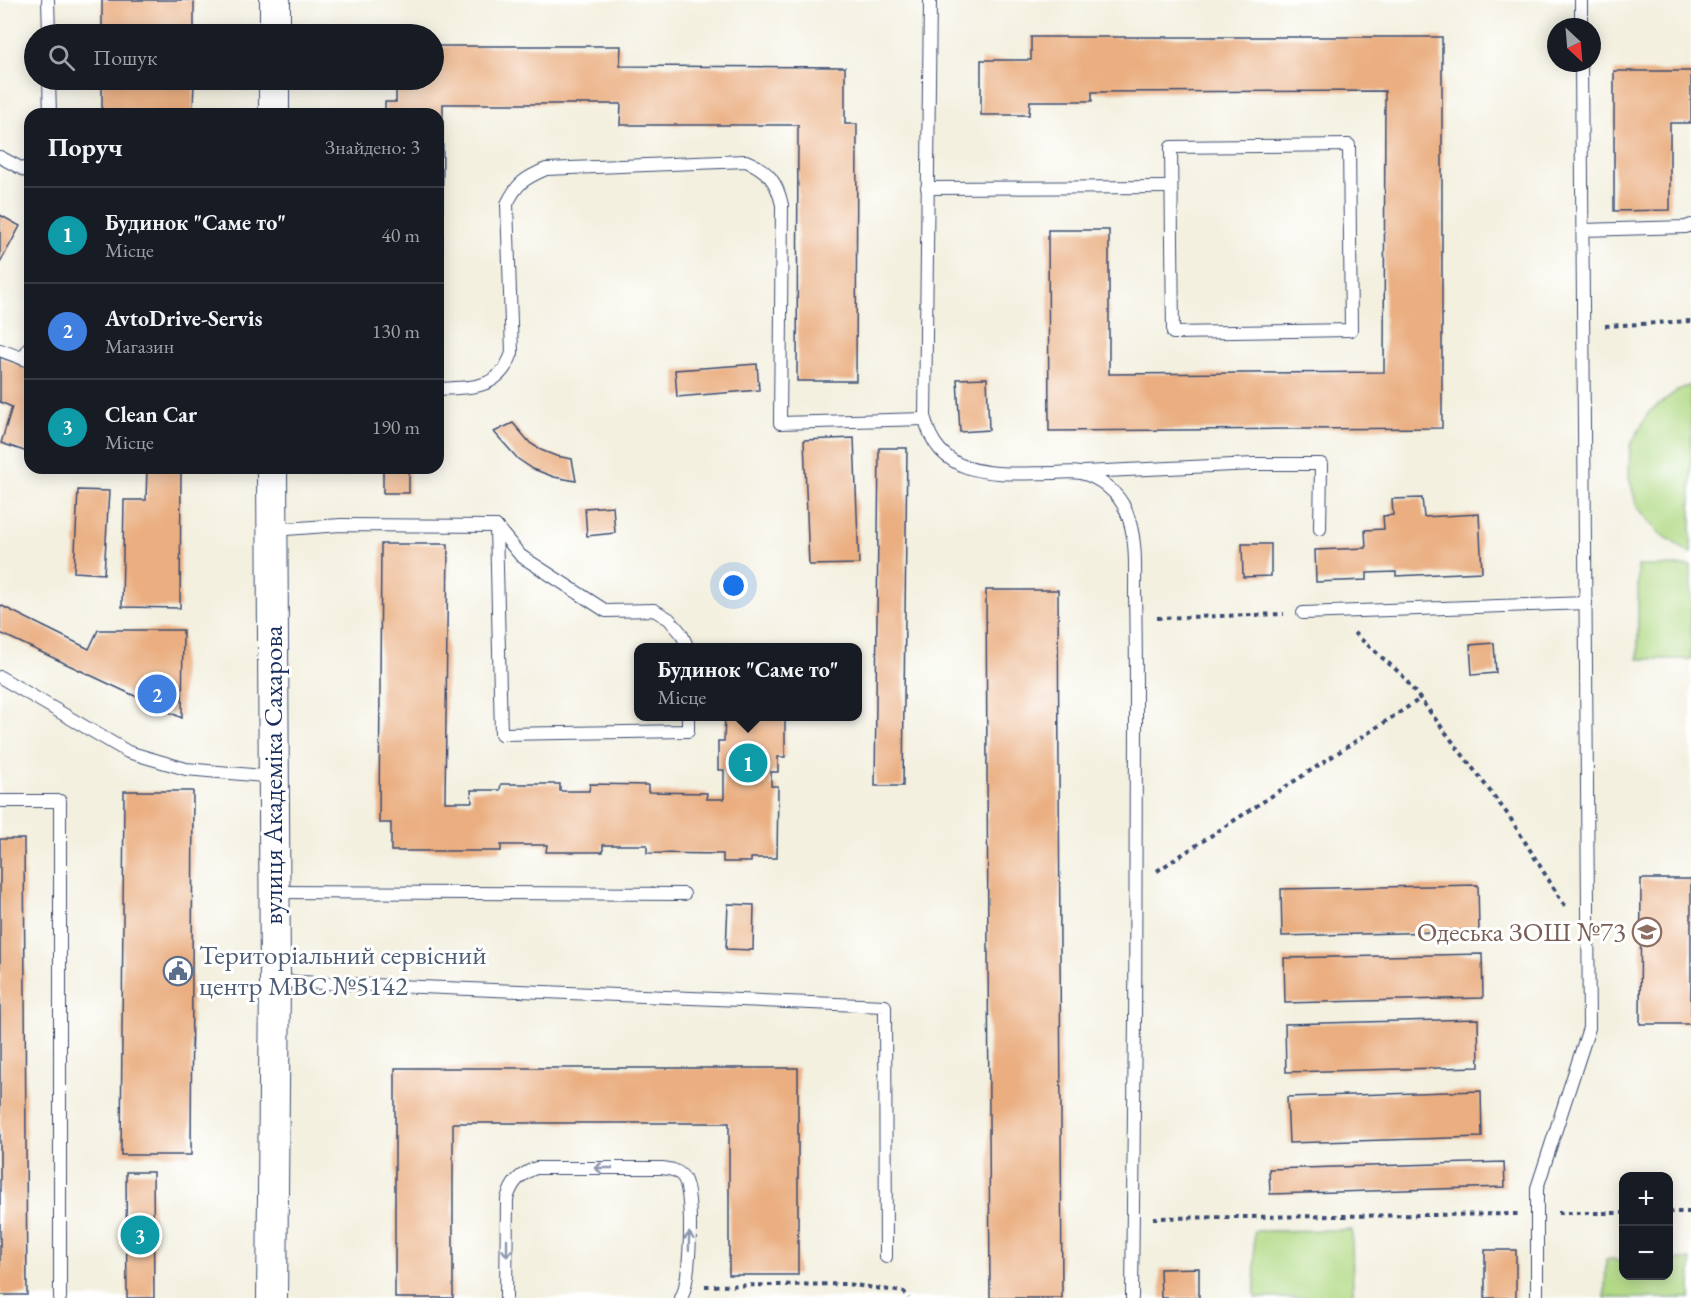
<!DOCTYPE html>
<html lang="uk">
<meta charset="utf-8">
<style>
body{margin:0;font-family:"EB Garamond",serif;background:#20242c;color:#f1f3f6}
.controls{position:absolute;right:18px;bottom:18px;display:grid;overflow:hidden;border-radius:12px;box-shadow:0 3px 15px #0003}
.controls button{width:54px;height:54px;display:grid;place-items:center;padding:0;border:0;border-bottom:2px solid #363941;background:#171b24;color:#f1f3f6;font:30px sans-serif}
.compass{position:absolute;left:1547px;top:18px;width:54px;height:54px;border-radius:50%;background:#171b24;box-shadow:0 3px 15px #0003;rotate:154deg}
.you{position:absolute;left:734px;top:586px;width:21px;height:21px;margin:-15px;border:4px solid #fff;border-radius:50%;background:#1a73e8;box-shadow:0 0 0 9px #1a73e833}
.badge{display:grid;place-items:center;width:39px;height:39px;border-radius:50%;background:#0b8043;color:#fff;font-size:20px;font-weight:700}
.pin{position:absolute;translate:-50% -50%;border:3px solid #fff;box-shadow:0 2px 6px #0006}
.popup{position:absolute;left:634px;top:643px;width:228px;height:78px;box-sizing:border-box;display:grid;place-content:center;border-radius:12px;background:#171b24;filter:drop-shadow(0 2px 4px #0005);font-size:20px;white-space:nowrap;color:#9ea1a6}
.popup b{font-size:22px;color:#f1f3f6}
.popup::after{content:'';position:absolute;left:50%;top:100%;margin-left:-12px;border:12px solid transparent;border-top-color:#171b24}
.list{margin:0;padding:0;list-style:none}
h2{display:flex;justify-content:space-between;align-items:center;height:78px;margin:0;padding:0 24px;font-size:26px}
h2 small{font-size:20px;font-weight:400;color:#9ea1a6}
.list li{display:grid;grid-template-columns:39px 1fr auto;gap:18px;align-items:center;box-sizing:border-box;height:96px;padding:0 24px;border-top:2px solid #363941}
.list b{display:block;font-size:22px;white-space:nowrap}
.list p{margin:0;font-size:20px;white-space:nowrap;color:#9ea1a6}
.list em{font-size:20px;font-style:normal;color:#9ea1a6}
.icon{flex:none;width:33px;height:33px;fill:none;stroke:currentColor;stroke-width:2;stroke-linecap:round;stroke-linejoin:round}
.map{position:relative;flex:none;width:1691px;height:1298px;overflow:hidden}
.search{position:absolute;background:#171b24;box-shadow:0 3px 15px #0003;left:24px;top:24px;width:420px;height:66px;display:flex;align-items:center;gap:15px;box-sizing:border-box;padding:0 21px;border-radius:33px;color:#9ea1a6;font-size:22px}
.panel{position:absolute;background:#171b24;box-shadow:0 3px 15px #0003;left:24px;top:108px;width:420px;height:366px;border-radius:18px}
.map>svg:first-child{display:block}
.green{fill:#b0d983;stroke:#668470;stroke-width:1.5}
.building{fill:#eaae80}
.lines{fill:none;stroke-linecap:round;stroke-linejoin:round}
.service-casing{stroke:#3b4c71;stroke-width:14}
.tertiary-casing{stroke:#3b4c71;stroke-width:32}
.path{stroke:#3b4c71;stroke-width:4;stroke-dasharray:4.5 4.5;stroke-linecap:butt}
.service{stroke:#fff;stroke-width:12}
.tertiary{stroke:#fff;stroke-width:30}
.oneway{stroke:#8d97ae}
.labels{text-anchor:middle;stroke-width:6;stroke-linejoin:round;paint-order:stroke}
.street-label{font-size:27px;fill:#1b2f5e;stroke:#fff}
.education-label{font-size:27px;fill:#785e54;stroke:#fff;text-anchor:end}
.service-label{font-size:27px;fill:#4e5e75;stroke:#fff;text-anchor:start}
</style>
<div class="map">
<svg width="1691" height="1298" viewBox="0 0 1691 1298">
<rect width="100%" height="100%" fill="#fff"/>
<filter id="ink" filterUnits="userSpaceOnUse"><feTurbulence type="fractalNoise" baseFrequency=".0167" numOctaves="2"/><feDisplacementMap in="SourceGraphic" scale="12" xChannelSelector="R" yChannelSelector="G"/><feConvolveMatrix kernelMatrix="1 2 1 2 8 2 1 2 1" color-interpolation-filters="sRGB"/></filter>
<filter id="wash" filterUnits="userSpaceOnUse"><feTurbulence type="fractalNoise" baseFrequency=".008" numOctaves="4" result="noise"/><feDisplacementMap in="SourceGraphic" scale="24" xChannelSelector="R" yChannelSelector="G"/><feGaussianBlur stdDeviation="1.35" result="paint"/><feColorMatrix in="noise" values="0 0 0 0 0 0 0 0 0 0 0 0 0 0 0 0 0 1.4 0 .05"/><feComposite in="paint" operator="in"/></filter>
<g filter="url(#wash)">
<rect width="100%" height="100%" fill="#f3f0df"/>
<g class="green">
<polygon points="1691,385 1691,554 1658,532 1637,507 1629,477 1630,446 1649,412 1678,390"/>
<rect x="1638" y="566" width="53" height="93"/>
<polygon points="1352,1230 1353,1298 1255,1298 1254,1231"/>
<polygon points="1606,1259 1623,1260 1624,1276 1668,1276 1669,1260 1691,1260 1691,1298 1605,1298"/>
</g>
<g id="blocks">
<g class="building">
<rect x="102" y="0" width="92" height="34"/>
<polygon points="1031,37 1442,37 1442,428 1049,431 1048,230 1109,230 1109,374 1384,372 1385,91 1092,92 1092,101 1030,101 1029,115 981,115 981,60 1031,60"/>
<polygon points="434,46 621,46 620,66 845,67 845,124 857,124 856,381 797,381 798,125 620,125 621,104 443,104 442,359 438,359 438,114 385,114 385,102 396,102 396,80 434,80"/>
<polygon points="1614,71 1691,71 1691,123 1670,123 1670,210 1614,211"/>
<polygon points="102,80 194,80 193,114 102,114"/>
<polygon points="0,215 20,226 0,263"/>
<polygon points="0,357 30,368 30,453 1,443 12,407 0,402"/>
<polygon points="757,364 759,390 677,397 675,370"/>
<polygon points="987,378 989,430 960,432 957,379"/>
<polygon points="513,423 530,443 541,450 556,456 572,459 576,481 554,477 533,469 518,459 494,432"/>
<polygon points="854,438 859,564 809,565 804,440"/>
<polygon points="879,448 907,448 903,786 875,786"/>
<polygon points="147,468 181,468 180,608 122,607 124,500 146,500"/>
<rect x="383" y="468" width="26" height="25"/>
<polygon points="78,490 109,491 104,574 74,572"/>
<polygon points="1422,498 1424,517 1479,514 1482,572 1396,576 1396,572 1367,573 1367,580 1316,582 1315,550 1366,548 1365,530 1384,529 1383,516 1393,515 1392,499"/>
<polygon points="613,506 615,533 587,536 585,508"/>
<polygon points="381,544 448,544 445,802 472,802 471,790 500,790 501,784 560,784 560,791 589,791 590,784 648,785 648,792 707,793 706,799 724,799 724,770 718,770 718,741 724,741 725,716 785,716 785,757 778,757 778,772 771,772 771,786 778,786 777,858 751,858 751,862 723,862 723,854 647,853 647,845 603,845 603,852 546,852 547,845 501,845 501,851 391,851 391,823 379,823"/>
<polygon points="1242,544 1271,544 1271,576 1243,577"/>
<polygon points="986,590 1058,590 1062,1298 990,1298"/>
<polygon points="0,605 89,649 98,630 183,630 182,718 0,633"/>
<polygon points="1494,643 1496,673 1472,675 1470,645"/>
<polygon points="124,791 193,791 191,1155 121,1155"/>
<polygon points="0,839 24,839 27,1295 0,1295"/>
<polygon points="1641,879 1691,879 1691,1024 1640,1024"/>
<polygon points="1478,885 1479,931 1282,936 1281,889"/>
<polygon points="728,904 754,905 753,950 726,949"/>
<polygon points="1482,954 1483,998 1285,1003 1284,958"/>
<polygon points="1478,1019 1479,1067 1286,1072 1285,1024"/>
<polygon points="395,1068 798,1068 798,1275 729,1275 729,1123 453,1123 453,1298 395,1298"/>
<polygon points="1481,1091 1482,1137 1289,1143 1287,1097"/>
<polygon points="1504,1162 1505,1187 1270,1194 1269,1169"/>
<polygon points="126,1172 153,1172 154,1298 127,1298"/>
<rect x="1485" y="1250" width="31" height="48"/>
<polygon points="1199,1268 1199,1298 1161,1298 1160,1269"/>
</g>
</g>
</g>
<g filter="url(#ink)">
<use href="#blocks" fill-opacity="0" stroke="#3b4c71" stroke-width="1.5"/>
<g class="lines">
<g class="service-casing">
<g id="service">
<polyline points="48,0 49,34"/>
<path d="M930 0 925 419C940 483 1004 473 1054 473 1062 473 1072 471 1080 473 1099 477 1119 493 1126 511 1137 537 1135 566 1135 593 1136 634 1136 676 1136 717 1136 911 1135 1104 1132 1298"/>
<polyline points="1581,0 1581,27"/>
<polyline points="49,80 50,114"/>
<polygon points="1349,145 1351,330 1173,333 1171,147"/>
<polyline points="0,157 30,173"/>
<polyline points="927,188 1171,187"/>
<polyline points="1583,230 1686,227 1691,225"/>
<polyline points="0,350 30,361"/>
<polyline points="23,358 30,346"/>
<path d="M438 389C472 387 499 390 512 353L507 204C517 183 525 178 546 169L746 161C768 170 777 182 782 205L780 423 925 419"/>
<polyline points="1084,472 1254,464 1321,464 1320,529"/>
<polyline points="496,526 501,734 688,731 688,716"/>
<polyline points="496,526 521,556 606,611 654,610 669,619 681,633 688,648"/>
<polyline points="272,530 341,525 496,526"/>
<polyline points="1303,613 1586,603"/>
<polyline points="0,677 128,752 186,769 274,777"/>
<polyline points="0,801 60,801 60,1298"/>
<polyline points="274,892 684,894"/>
<polyline points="276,981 885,1006 886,1257"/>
<path d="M506 1298 507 1199C512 1182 520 1174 536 1168H662C670 1169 678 1170 683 1177 694 1191 691 1283 681 1298"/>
<polyline points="1537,1298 1537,1188 1589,1028 1581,63"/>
</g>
</g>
<g class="tertiary-casing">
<g id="tertiary">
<polyline points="275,34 275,0"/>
<polyline points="274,114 274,80"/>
<polyline points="272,468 275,981 272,1298"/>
</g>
</g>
<g class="path">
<polyline points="1605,326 1691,321"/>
<polyline points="1157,618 1284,614"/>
<polyline points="1354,633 1402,675 1509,816 1566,908"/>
<polyline points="1157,871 1420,699"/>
<polyline points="1668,1212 1691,1212"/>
<polyline points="1558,1213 1624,1213"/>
<polyline points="1153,1218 1518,1214"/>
<polyline points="705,1286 847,1284 904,1292 909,1298"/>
</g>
<use href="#service" class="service"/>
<use href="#tertiary" class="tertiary"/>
</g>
<defs><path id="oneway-shaft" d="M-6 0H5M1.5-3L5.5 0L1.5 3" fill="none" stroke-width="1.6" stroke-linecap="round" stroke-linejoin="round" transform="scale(1.5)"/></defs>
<g class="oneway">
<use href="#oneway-shaft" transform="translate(603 1168) rotate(-180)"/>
<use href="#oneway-shaft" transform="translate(689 1241) rotate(-89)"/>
<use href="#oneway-shaft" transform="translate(507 1248) rotate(90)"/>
</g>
</g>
<defs>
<g id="school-ring" transform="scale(1.5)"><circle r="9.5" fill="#fff" stroke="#8d6e63" stroke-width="1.5"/><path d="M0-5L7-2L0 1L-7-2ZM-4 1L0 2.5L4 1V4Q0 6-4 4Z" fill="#8d6e63"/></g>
<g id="civic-ring" transform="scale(1.5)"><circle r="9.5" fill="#fff" stroke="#5c6f8a" stroke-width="1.5"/><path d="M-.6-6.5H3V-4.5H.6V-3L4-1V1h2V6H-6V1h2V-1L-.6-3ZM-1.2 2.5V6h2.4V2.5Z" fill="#5c6f8a"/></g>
</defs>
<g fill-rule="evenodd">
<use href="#school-ring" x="1647" y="932"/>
<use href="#civic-ring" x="178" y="971"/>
</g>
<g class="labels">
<g class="street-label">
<text transform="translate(273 775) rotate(-90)" y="9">вулиця Академіка Сахарова</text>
</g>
<g class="education-label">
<text x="1626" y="941">Одеська ЗОШ №73</text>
</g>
<g class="service-label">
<text x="199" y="964">Територіальний сервісний<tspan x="199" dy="31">центр МВС №5142</tspan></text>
</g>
</g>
</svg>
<div class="controls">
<button>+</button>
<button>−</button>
</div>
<svg class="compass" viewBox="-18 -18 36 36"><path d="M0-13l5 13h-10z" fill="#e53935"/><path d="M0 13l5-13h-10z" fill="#9ea1a6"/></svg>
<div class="you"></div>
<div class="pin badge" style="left:748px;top:763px;background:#0f9aa8">1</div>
<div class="popup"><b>Будинок &quot;Саме то&quot;</b>Місце</div>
<div class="pin badge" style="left:157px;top:694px;background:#3f7fe0">2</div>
<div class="pin badge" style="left:140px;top:1235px;background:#0f9aa8">3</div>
<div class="search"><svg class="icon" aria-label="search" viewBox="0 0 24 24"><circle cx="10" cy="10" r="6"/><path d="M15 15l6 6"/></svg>Пошук</div>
<section class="panel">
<h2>Поруч<small>Знайдено: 3</small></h2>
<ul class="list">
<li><span class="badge" style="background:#0f9aa8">1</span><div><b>Будинок &quot;Саме то&quot;</b><p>Місце</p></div><em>40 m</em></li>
<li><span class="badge" style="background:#3f7fe0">2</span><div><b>AvtoDrive-Servis</b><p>Магазин</p></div><em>130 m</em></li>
<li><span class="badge" style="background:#0f9aa8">3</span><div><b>Clean Car</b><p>Місце</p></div><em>190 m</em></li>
</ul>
</section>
</div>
